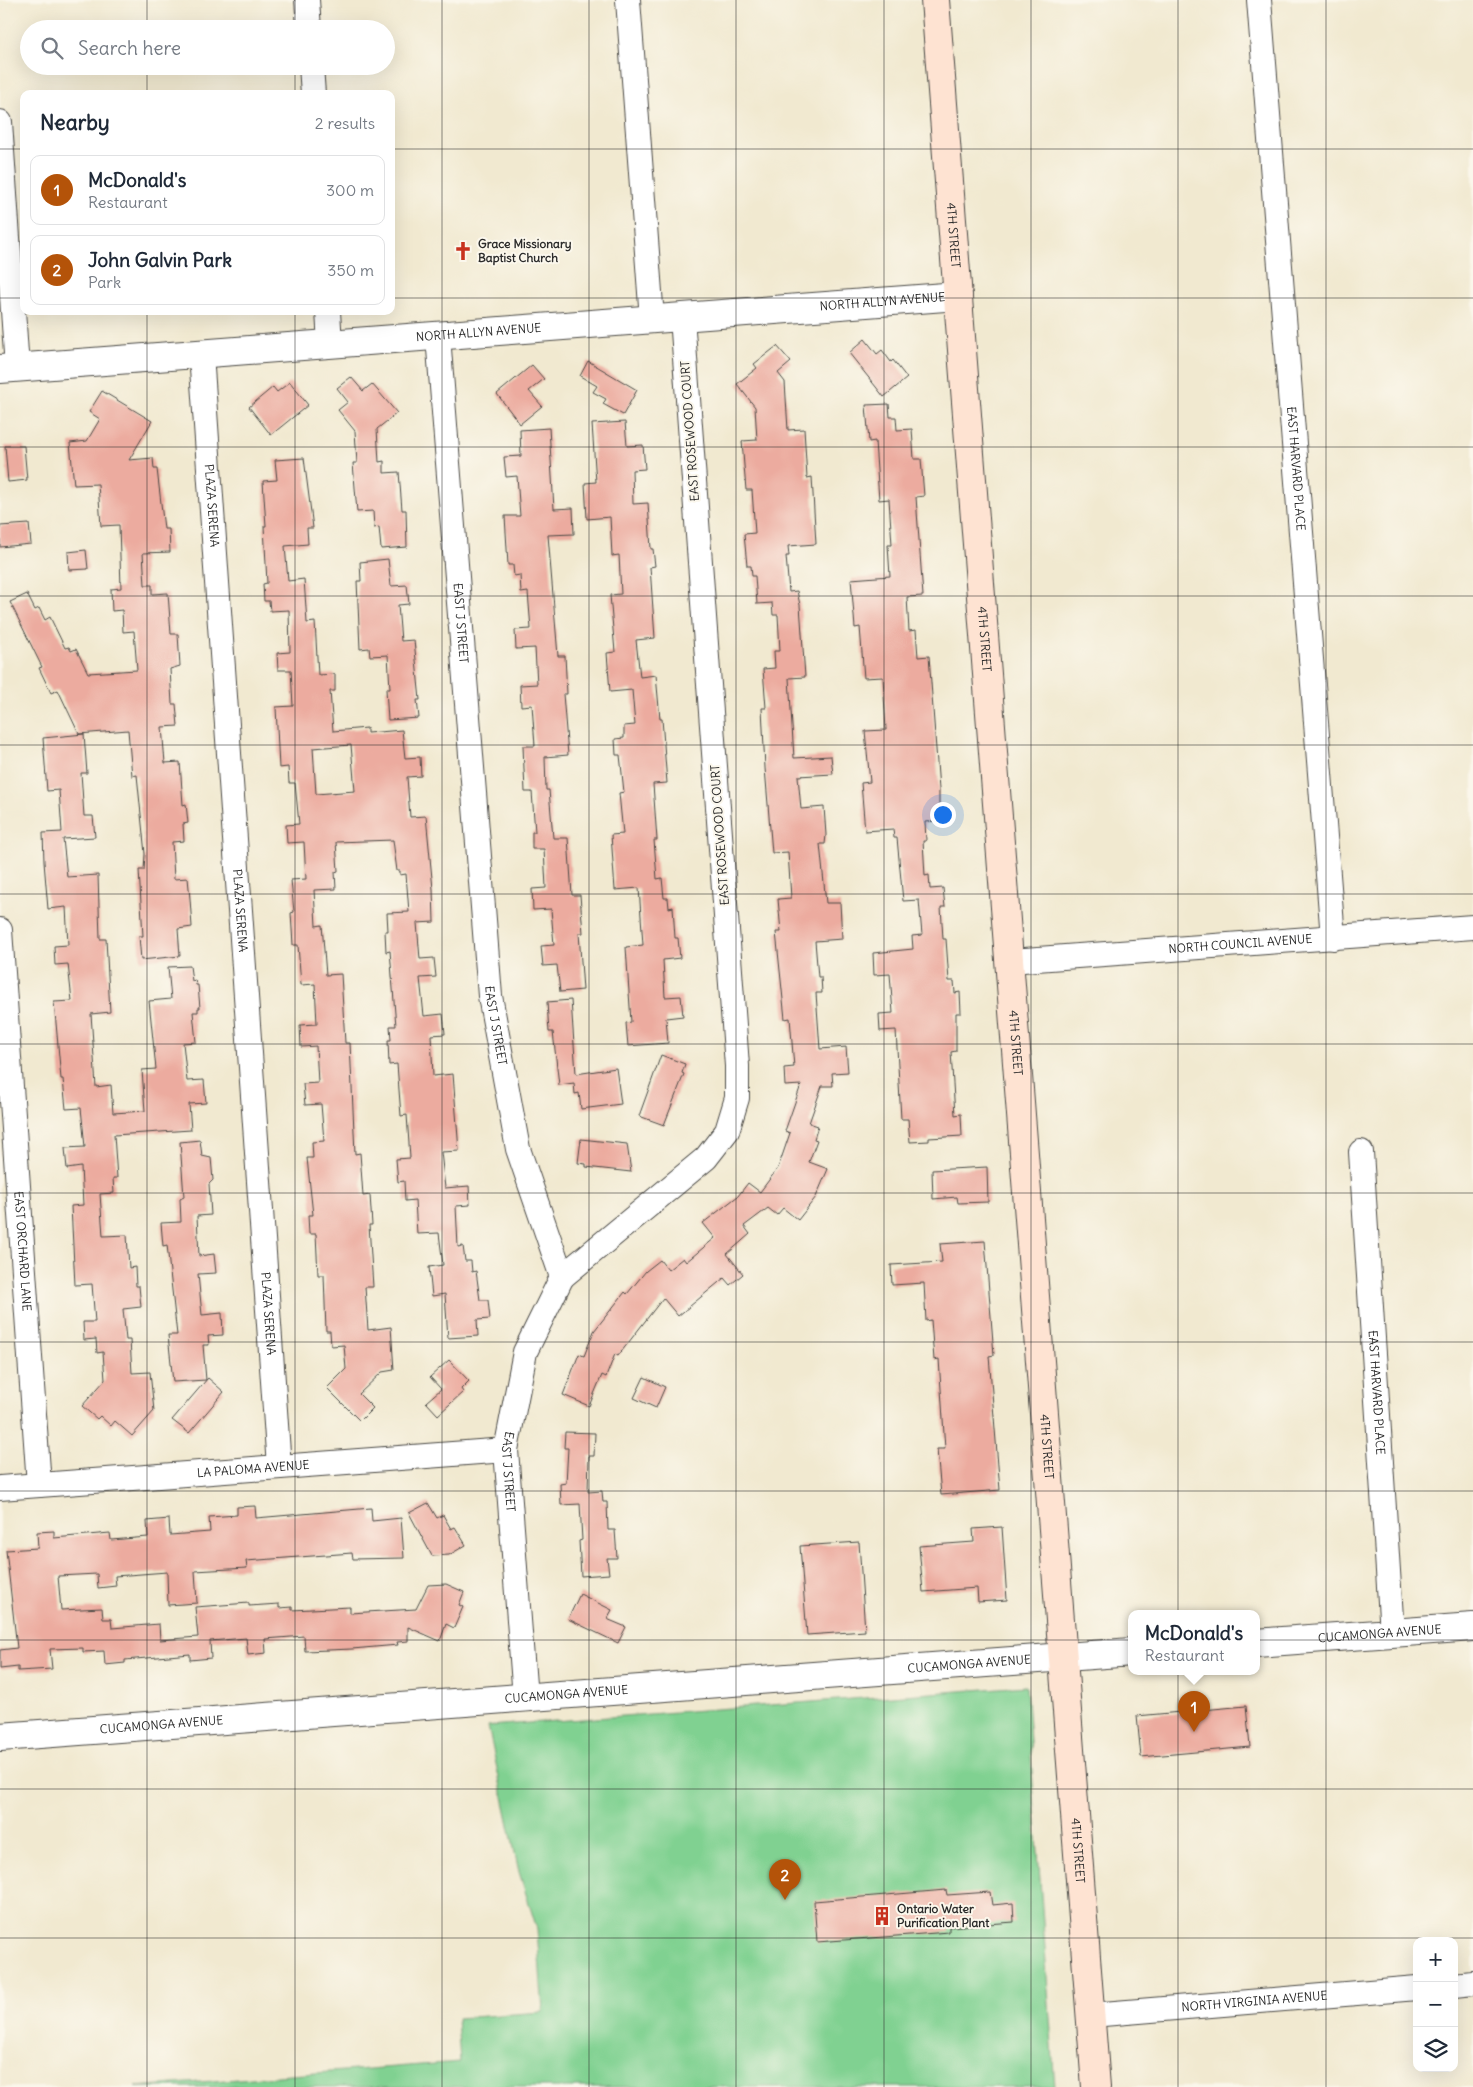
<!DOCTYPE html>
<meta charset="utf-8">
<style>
body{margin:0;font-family:Delius,sans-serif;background:#f6f6f7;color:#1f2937}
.controls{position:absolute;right:15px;bottom:15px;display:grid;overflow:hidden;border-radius:10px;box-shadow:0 5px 20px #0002}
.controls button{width:45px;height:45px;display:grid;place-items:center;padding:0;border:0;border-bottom:1px solid #e0e1e3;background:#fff;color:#1f2937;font:25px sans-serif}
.you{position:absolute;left:942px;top:814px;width:18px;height:18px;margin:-12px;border:4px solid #fff;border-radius:50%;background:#1a73e8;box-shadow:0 0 0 8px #1a73e833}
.badge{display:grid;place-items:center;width:32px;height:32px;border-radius:50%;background:#b45309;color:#fff;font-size:16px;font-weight:700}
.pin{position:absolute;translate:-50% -41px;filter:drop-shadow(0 1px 2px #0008)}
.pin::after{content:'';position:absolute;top:26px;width:18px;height:15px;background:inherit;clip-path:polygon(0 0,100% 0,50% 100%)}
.popup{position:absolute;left:1128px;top:1610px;width:132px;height:65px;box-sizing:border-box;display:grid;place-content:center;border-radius:10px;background:#fff;filter:drop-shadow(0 1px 4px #0005);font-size:16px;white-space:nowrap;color:#747a83}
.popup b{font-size:19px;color:#1f2937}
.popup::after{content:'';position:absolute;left:50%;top:100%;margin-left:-10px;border:10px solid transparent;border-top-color:#fff}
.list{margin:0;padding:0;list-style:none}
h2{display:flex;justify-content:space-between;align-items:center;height:65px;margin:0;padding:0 20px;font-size:21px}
h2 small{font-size:16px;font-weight:400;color:#747a83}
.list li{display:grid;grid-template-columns:32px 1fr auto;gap:15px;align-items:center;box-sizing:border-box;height:70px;margin:0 10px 10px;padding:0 10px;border:1px solid #e0e1e3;border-radius:10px}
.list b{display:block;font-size:19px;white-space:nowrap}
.list p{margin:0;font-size:16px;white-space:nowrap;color:#747a83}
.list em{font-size:16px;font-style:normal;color:#747a83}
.icon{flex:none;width:28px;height:28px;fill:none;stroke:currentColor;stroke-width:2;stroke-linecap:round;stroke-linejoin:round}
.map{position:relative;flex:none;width:1473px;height:2087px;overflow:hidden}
.search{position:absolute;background:#fff;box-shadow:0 5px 20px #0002;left:20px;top:20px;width:375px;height:55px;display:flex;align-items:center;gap:12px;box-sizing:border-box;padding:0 18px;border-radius:28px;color:#747a83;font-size:19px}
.panel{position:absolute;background:#fff;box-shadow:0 5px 20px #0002;left:20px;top:90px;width:375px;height:225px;border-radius:10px}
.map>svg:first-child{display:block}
.green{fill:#80d191;stroke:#567e5e}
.building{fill:#ecab9f;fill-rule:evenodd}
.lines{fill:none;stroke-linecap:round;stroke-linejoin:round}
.minor-casing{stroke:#494844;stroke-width:26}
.tertiary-casing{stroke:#494844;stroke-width:30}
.secondary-casing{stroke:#494844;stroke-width:30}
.minor{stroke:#fff;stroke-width:24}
.tertiary{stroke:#fff;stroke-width:28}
.secondary{stroke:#fee3d2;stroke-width:28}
.grid{fill:none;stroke:#2b2b2b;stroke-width:1;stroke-opacity:0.55}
.labels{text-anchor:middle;stroke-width:4;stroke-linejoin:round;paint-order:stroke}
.street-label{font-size:12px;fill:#2b2b2b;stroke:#fbf7ec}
.poi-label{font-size:12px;font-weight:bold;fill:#2b2b2b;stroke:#fbf7ec;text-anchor:start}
</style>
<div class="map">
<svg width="1473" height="2087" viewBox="0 0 1473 2087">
<rect width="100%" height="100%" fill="#fbf7ec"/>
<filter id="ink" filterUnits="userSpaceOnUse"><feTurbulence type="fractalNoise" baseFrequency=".02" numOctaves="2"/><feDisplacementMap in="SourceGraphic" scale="10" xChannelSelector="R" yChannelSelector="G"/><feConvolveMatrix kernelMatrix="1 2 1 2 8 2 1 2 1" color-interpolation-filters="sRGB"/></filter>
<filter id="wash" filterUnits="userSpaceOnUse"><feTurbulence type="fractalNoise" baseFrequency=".0096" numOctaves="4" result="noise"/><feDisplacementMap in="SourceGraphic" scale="20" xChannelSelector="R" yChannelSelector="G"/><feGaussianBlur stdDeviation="1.12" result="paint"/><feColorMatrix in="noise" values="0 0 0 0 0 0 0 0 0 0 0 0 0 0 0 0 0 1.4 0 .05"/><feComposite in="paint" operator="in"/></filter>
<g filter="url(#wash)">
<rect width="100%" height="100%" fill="#f1e9d0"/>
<polygon class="green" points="1026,1686 1055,2087 135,2087 460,2062 457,2018 543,2012 537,1929 519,1872 488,1726"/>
<g id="blocks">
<g class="building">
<polygon points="865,339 877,354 882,350 891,362 893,360 907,378 884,397 849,353"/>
<polygon points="777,346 791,362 778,373 785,382 788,430 804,429 807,478 812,477 816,544 788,546 789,556 786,556 789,592 797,591 800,605 805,677 789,678 794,758 831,756 833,774 798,776 801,809 824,807 826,835 825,844 820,844 826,903 840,903 842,939 815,941 818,977 821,977 822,993 816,993 820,1049 846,1047 848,1072 832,1073 833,1086 822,1086 809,1123 818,1126 814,1139 817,1140 809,1162 828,1169 816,1197 798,1220 783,1208 777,1215 768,1208 744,1226 750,1234 727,1254 743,1274 730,1285 724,1278 678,1316 663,1298 618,1356 615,1354 606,1377 602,1375 589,1406 563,1395 579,1354 584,1356 594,1331 625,1292 627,1294 646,1271 660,1260 668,1270 683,1258 686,1262 715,1238 703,1223 738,1196 748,1183 760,1192 778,1168 790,1133 785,1131 801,1085 785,1086 784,1068 794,1067 790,1018 785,1019 776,932 781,932 778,899 791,898 788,852 772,853 765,768 762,708 766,708 763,669 775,668 774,651 780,651 778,615 773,615 772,603 757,604 755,576 752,576 751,566 747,566 744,534 755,533 752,490 746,490 742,441 757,440 755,407 737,384 757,368 754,364"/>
<polygon points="588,361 637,390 623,415 603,404 606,399 593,392 597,386 580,376"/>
<polygon points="532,365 544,379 529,391 542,406 520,424 497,394"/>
<polygon points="351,377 363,391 372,384 397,413 377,429 379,462 384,461 384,473 399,472 402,510 406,510 407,547 381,549 379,527 374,528 373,511 357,512 353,463 357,463 355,431 338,410 348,402 337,388"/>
<polygon points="290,382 308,405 271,435 249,407 273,387 277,392"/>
<polygon points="102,391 152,421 129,460 153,458 154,469 157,469 164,529 169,529 170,552 143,553 145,585 152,585 152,594 168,593 171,634 178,634 180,666 170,669 172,704 176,704 178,726 162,727 165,763 180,762 183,805 186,804 188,823 183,824 184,841 172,842 174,879 188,878 190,899 192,927 178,929 180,956 141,960 139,936 143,936 139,870 144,870 145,854 137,775 132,776 128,730 79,734 58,690 51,693 39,668 42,667 10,602 27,594 35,610 39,608 45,620 50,617 65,648 69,647 71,651 76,649 88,673 137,670 134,631 123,632 122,610 112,611 111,589 121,588 119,525 101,526 98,484 74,485 70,443 87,441 100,419 89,412"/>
<polygon points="889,404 890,417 896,417 897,430 912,429 914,459 921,459 924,496 916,497 923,596 907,597 909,631 916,630 918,657 929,656 939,789 939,821 925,822 926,841 923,841 925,876 929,875 930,889 943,888 945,907 941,907 943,939 946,939 949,981 954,981 955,993 960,992 961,1013 956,1013 956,1051 951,1052 955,1115 961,1114 962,1136 929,1138 929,1141 910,1142 908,1119 901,1119 896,1030 880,1031 879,1014 893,1013 890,974 874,975 873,953 913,949 912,936 922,935 919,900 903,901 897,838 894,838 893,829 865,831 861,783 870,782 865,731 886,730 883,677 864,678 860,627 855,628 851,579 890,576 888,545 892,545 889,499 879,500 875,441 869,442 866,405"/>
<polygon points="625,422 627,446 643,445 645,469 632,470 633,504 648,503 651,549 653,549 655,566 650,567 655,638 636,640 640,677 656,675 660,719 662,719 667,783 653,784 657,840 654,840 657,879 662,878 664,898 668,898 669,908 673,907 675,938 678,938 680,958 663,960 665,997 681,996 683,1016 666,1018 668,1043 628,1046 626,1023 631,1022 626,947 643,945 639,888 615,890 611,835 623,834 619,793 624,792 620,755 616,755 615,739 624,738 624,726 635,725 632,690 610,692 607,653 615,652 610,595 621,594 619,555 612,556 610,517 587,519 585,483 596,482 592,424"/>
<polygon points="549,428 554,509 573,508 574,534 548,535 558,656 565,656 567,694 563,694 568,755 545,757 546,790 549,790 553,838 568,838 572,895 580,895 583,933 579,933 583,990 560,992 557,965 543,966 541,946 554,945 551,909 533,910 532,889 546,888 544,849 532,849 532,832 535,832 532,792 525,792 523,746 535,746 532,705 521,706 520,685 537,684 535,648 516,649 515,630 531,629 528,592 521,593 520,575 514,576 513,565 508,565 505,516 520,516 517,476 506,477 504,457 521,456 520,430"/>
<polygon points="5,446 24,446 27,480 8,482"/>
<path d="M304 458 313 528H307L308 544 285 546 288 581 304 579 307 623 315 622 318 675 335 674V691H330L333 731 367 728V733L402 730 405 758 420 757 421 776 407 777 410 817 426 816 433 889 434 922 417 923 420 959 434 958 436 977 420 978 424 1016 443 1014 445 1034 431 1035 433 1076 453 1074 459 1151 441 1152 445 1188 469 1186 470 1205 456 1206 458 1247 463 1246 465 1261H471L472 1272 476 1271 480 1300H488L490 1319 477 1320 478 1336 448 1338 445 1294 432 1296 429 1267 443 1265 439 1233 417 1234 415 1200 405 1201 404 1181 398 1182 396 1159 410 1158 407 1115 401 1116 397 1064 389 1065 388 1040H391L390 1026H396L390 951 386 952 385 931H388L387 913 409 912 406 874 400 875V871H397L393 840 336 842 338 871 335 872 336 889 314 890 316 926 322 925 326 975 341 974 345 1043H350L355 1154 360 1153 363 1196 370 1195 372 1225H369L373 1287H365L368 1330 391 1327 394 1370 382 1372 359 1394 373 1408 360 1421 327 1388 346 1369 344 1345 331 1346 330 1331H326L324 1275H318L316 1234H309L308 1215H313L307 1158H313L312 1142 324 1141 321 1104 305 1105 303 1084 318 1083 316 1046 301 1047 300 1025 317 1024 315 984 301 985 298 945H293L291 913 294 912 291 880 306 879 304 842 287 843 286 825 299 824 295 783H289L288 767 279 768 276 707 293 706 291 670H278L277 653 290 652 289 610 270 611 269 601H264L263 584 267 583 264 526H266L263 481 277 480 275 460ZM351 745 355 791 316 794 313 748Z"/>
<polygon points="29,524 31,544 0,547 0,526"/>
<polygon points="86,550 88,569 69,570 68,552"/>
<polygon points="388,559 391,586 407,585 409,604 398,605 401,641 414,640 420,700 417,700 419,718 388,720 386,689 390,689 388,655 370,656 369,648 360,649 357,581 361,581 360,562"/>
<polygon points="84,734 87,773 81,773 84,816 93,816 95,837 63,839 67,877 98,875 100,939 106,939 110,1012 91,1014 96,1087 111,1085 113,1113 145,1111 142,1070 156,1069 149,1001 171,999 168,967 190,966 192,981 195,980 196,985 198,985 200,1008 198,1008 198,1012 193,1012 196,1042 183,1043 187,1081 204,1080 206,1103 189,1104 191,1130 114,1135 117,1178 113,1178 114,1193 100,1194 103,1236 127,1235 129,1268 135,1267 136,1286 139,1286 141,1307 123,1309 126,1340 130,1340 132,1373 150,1372 154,1411 132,1436 115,1421 111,1426 100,1416 97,1419 82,1406 105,1380 103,1352 97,1353 96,1339 84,1340 83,1322 95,1322 92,1284 75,1285 71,1206 83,1205 81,1167 67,1169 65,1148 85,1147 81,1108 66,1109 63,1079 61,1079 56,1023 54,1002 72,1001 68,964 55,965 54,946 68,945 66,907 48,909 44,862 43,833 62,832 59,790 47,791 43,738"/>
<polygon points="571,1000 576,1074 616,1068 621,1104 581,1109 579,1093 575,1094 574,1083 559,1085 553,1032 549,1032 547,1002"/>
<polygon points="661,1055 685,1064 682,1073 684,1074 664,1125 639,1116"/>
<polygon points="581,1139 627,1144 631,1172 586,1167 586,1164 578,1163"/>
<polygon points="200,1140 202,1156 211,1158 213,1180 209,1184 211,1215 197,1216 199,1256 214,1254 216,1273 198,1274 202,1315 222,1313 223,1335 208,1336 209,1345 203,1345 206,1380 173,1382 168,1335 177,1335 167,1245 163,1246 161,1223 181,1222 180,1199 184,1197 180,1142"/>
<polygon points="987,1167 988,1202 958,1203 957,1197 933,1199 932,1170"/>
<polygon points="985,1241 994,1355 989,1356 1000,1490 941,1495 937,1449 945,1449 939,1359 934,1360 931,1320 926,1321 924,1283 892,1285 891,1265 942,1262 940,1244"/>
<polygon points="449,1360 469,1381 461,1389 463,1392 438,1415 426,1402 441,1389 430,1377"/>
<polygon points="644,1377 665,1387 656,1408 634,1398"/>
<polygon points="208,1378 224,1392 189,1433 172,1420"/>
<polygon points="565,1432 595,1433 594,1456 589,1456 588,1492 602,1491 603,1502 607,1502 608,1530 615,1530 617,1558 607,1558 609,1574 581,1576 579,1541 582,1540 580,1504 561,1505 560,1484 566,1483 568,1448 564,1448"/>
<polygon points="428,1503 437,1518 443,1515 451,1529 455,1527 466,1545 449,1555 432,1556 409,1513"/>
<polygon points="255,1506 256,1518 371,1508 372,1521 401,1518 404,1558 353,1559 352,1553 246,1561 247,1568 195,1571 197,1603 168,1605 167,1572 115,1576 116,1586 98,1588 97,1574 58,1576 61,1610 102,1608 103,1619 111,1619 112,1628 159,1624 160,1640 198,1637 195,1607 249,1603 249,1606 279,1604 279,1608 292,1607 292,1610 350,1607 350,1613 416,1609 428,1585 446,1584 464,1592 459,1605 463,1607 454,1628 446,1624 440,1641 408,1627 408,1641 397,1642 398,1645 352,1649 305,1651 304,1636 265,1639 266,1653 248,1655 246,1638 210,1641 211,1658 190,1660 190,1654 125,1660 125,1663 105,1665 104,1651 83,1652 83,1648 50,1649 52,1669 18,1671 18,1667 0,1669 0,1650 17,1648 6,1550 38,1548 37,1532 54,1531 54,1538 110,1533 111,1540 148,1537 147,1521 169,1519 170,1535 210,1532 209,1517 237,1515 237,1507"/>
<polygon points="1002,1527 1007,1600 978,1602 977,1588 923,1592 919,1546 974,1542 973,1529"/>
<polygon points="859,1542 865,1631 807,1635 800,1546"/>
<polygon points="580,1594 612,1610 607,1619 626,1627 618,1643 568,1619"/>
<polygon points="1246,1706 1250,1747 1141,1757 1137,1716"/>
<polygon points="946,1890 947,1895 990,1892 992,1905 1013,1903 1014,1922 949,1927 949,1932 817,1942 814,1901"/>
</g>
</g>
</g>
<g filter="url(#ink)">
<use href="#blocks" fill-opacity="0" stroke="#494844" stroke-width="1"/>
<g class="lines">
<g class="minor-casing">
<g id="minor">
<polyline points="307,0 309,29"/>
<polyline points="628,0 652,319"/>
<path id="s1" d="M1259 0 1333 938"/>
<polyline points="311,66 313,94"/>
<polyline points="0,122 17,368"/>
<polyline points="328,311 330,344"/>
<path id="s2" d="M438 336 490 996 518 1149 562 1277 525 1352 506 1450 525 1698"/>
<path id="s3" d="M201 354 279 1467"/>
<path id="s4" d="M0 930 39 1485"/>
<path id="s5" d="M1009 961 1473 927"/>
<path id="s6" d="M1361 1152 1392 1633"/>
<polyline points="562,1277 706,1158 727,1131 737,1098 737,1066 682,317"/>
<path id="s7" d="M0 1488 506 1450"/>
<polyline points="1454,1985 1473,1983"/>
<path id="s8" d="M1091 2015 1417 1988"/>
</g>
</g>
<g class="tertiary-casing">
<g id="tertiary">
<path id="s9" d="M0 369 958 296"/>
<path id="s10" d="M1256 1643 1473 1627"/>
<path id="s11" d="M0 1737 1132 1652"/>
</g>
</g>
<g class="secondary-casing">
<g id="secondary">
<path id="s12" d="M935 0 1096 2087"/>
</g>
</g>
<use href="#minor" class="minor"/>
<use href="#tertiary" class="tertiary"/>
<use href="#secondary" class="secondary"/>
</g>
</g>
<path class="grid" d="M147 0V29M295 0V29M442 0V2087M589 0V2087M736 0V2087M884 0V2087M1031 0V2087M1178 0V2087M1326 0V2087M147 66V94M295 66V94M0 149H24M391 149H1473M0 298H24M391 298H1473M147 311V2087M295 311V2087M0 447H1473M0 596H1473M0 745H1473M0 894H1473M0 1044H1473M0 1193H1473M0 1342H1473M0 1491H1473M0 1640H1473M0 1789H1473M0 1938H1473"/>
<defs>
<g id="church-bare" transform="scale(1.5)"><path d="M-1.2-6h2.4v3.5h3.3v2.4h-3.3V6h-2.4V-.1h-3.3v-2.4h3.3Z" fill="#c8321e" stroke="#fbf7ec" stroke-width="2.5" paint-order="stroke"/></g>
<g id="building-bare" transform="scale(1.5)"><path d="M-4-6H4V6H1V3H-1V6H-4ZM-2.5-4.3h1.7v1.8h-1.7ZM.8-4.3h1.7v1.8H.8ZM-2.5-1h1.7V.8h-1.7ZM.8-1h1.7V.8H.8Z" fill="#c8321e" stroke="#fbf7ec" stroke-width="2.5" paint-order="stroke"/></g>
</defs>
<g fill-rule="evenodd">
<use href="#church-bare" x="463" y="251"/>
<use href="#building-bare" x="882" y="1916"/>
</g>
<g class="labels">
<g class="street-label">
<text dy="4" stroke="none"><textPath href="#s12" startOffset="236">4TH STREET</textPath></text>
<text dy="4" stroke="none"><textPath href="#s9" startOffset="885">NORTH ALLYN AVENUE</textPath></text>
<text dy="4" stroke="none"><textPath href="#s9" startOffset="480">NORTH ALLYN AVENUE</textPath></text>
<text transform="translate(690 431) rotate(-94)" y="4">EAST ROSEWOOD COURT</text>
<text dy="4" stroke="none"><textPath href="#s1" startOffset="470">EAST HARVARD PLACE</textPath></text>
<text dy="4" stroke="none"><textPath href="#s3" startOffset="152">PLAZA SERENA</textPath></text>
<text dy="4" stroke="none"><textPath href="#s2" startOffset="288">EAST J STREET</textPath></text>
<text dy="4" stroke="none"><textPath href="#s12" startOffset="641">4TH STREET</textPath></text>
<text transform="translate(720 835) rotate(-94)" y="4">EAST ROSEWOOD COURT</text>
<text dy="4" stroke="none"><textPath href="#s3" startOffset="558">PLAZA SERENA</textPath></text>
<text dy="4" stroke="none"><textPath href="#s5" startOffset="232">NORTH COUNCIL AVENUE</textPath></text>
<text dy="4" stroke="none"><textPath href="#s2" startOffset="692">EAST J STREET</textPath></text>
<text dy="4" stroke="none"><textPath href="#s12" startOffset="1046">4TH STREET</textPath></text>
<text dy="4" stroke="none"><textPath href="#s4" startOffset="322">EAST ORCHARD LANE</textPath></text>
<text dy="4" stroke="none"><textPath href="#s3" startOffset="962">PLAZA SERENA</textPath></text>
<text dy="4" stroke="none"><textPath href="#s6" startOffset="241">EAST HARVARD PLACE</textPath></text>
<text dy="4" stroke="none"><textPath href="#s12" startOffset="1451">4TH STREET</textPath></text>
<text dy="4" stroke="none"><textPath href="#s7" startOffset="254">LA PALOMA AVENUE</textPath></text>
<text dy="4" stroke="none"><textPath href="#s2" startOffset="1158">EAST J STREET</textPath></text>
<text dy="4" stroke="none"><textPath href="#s10" startOffset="124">CUCAMONGA AVENUE</textPath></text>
<text dy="4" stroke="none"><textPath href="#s11" startOffset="972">CUCAMONGA AVENUE</textPath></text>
<text dy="4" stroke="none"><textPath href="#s11" startOffset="568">CUCAMONGA AVENUE</textPath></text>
<text dy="4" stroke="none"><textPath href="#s11" startOffset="162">CUCAMONGA AVENUE</textPath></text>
<text dy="4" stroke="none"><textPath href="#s12" startOffset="1856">4TH STREET</textPath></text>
<text dy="4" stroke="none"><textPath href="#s8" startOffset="164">NORTH VIRGINIA AVENUE</textPath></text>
</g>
<g class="poi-label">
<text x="478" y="248">Grace Missionary<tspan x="478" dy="14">Baptist Church</tspan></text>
<text x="897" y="1913">Ontario Water<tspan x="897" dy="14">Purification Plant</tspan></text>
</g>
</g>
</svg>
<div class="controls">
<button>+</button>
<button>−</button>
<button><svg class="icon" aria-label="layers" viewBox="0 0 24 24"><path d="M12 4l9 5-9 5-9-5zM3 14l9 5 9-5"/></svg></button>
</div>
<div class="you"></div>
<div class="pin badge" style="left:1194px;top:1732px">1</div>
<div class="popup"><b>McDonald's</b>Restaurant</div>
<div class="pin badge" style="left:785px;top:1900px">2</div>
<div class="search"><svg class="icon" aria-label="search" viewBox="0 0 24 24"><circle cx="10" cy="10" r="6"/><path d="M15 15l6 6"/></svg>Search here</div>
<section class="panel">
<h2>Nearby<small>2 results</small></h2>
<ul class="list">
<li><span class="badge">1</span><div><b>McDonald's</b><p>Restaurant</p></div><em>300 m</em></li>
<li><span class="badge">2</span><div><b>John Galvin Park</b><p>Park</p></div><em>350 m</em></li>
</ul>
</section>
</div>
